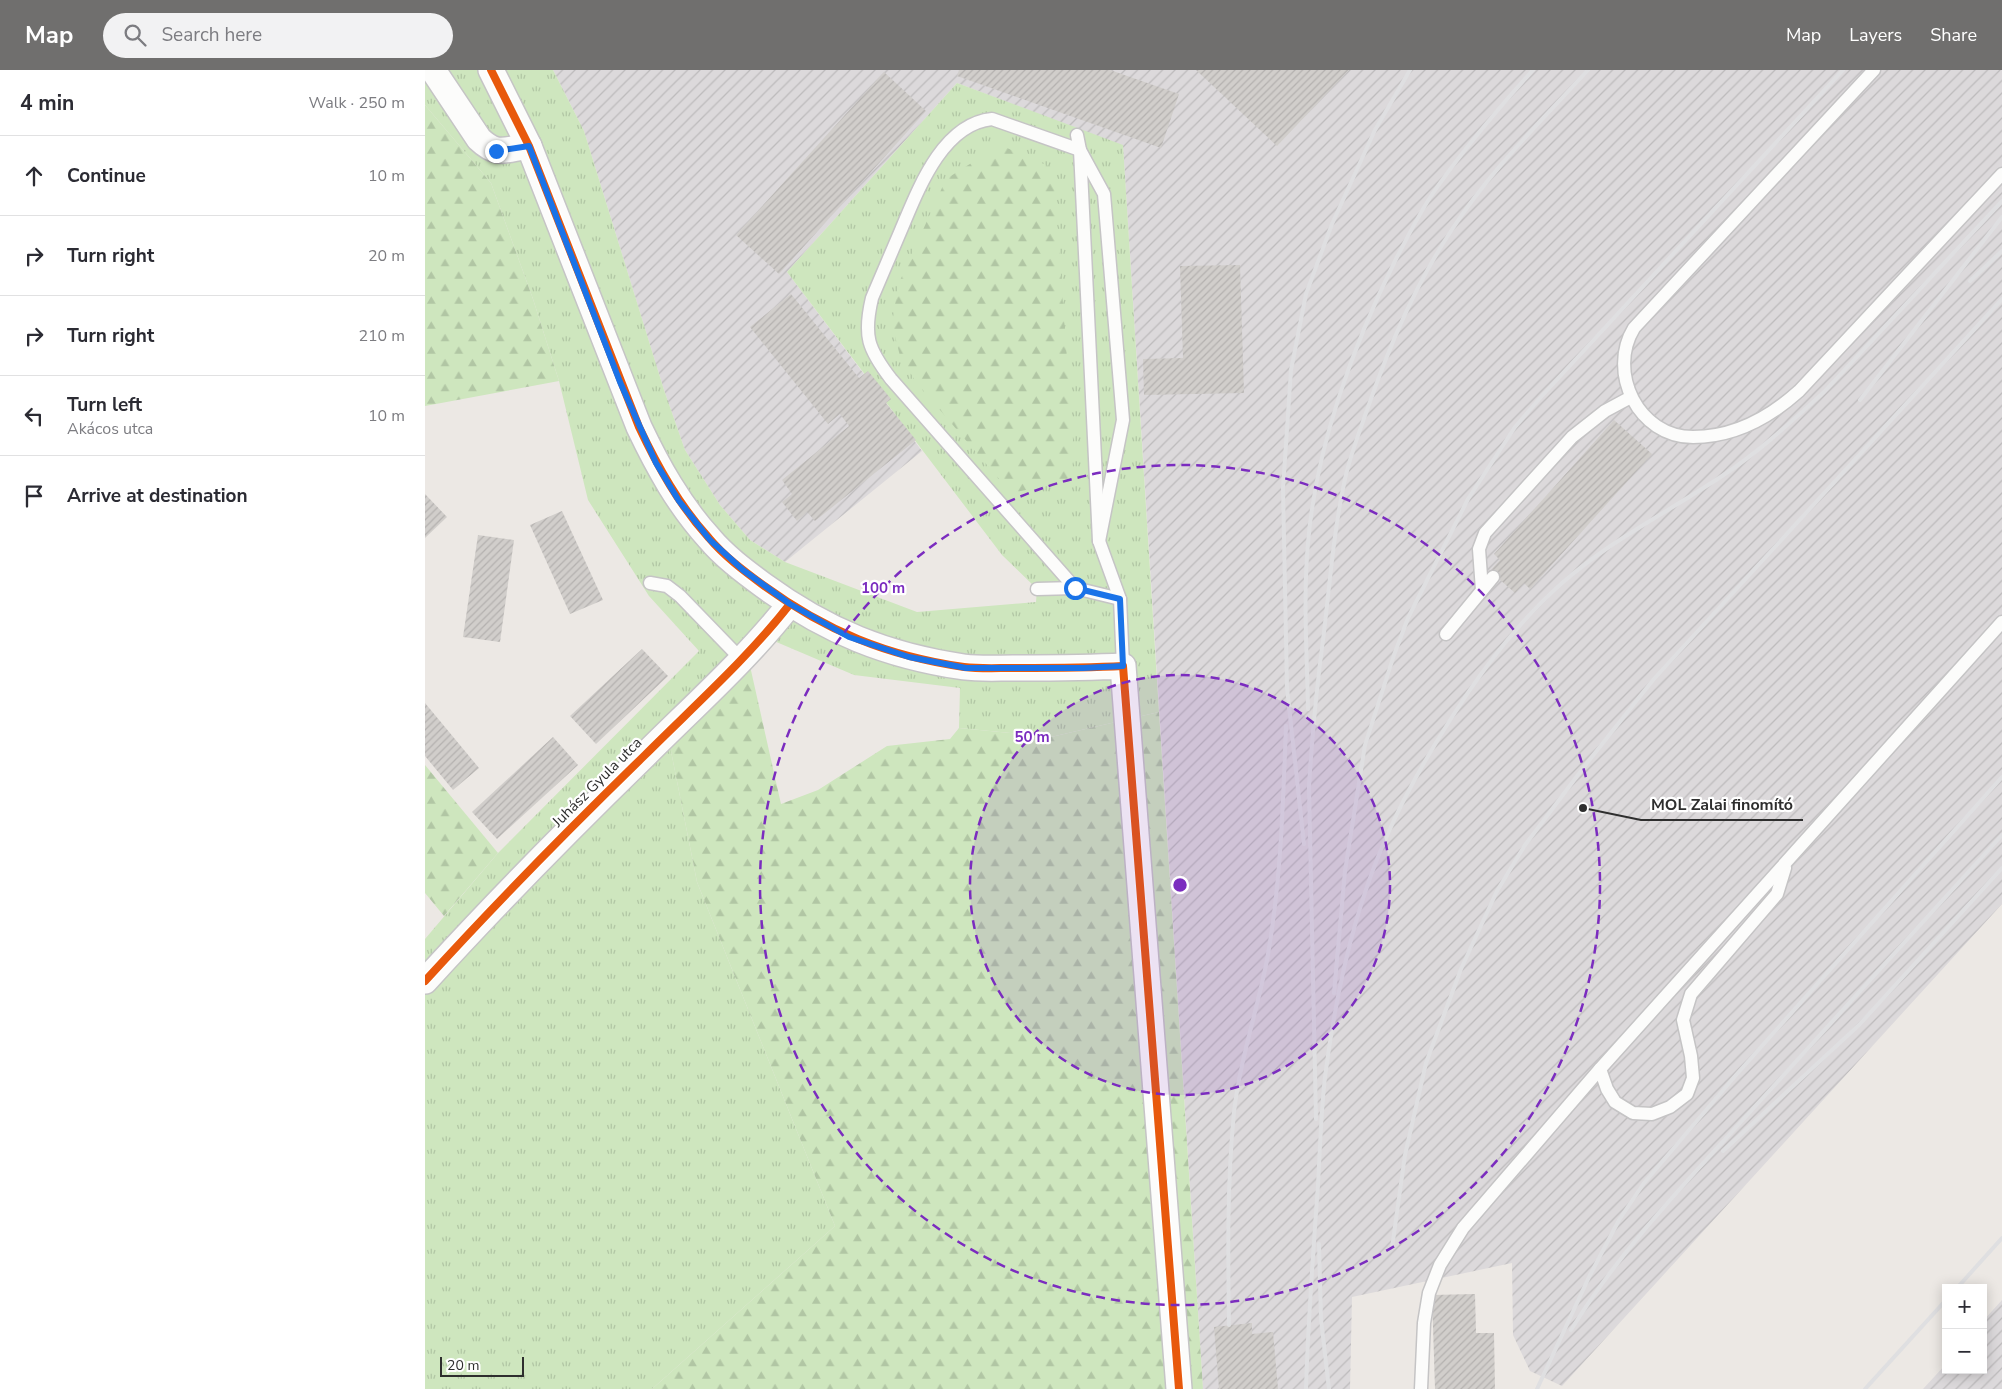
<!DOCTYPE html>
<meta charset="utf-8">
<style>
body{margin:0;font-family:"Nunito Sans",sans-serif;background:#f2f2f3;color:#2b2b33}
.controls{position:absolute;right:15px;bottom:15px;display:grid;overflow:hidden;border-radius:0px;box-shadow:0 2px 12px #0003}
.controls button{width:45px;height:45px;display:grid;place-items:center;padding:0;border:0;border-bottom:1px solid #e1e1e2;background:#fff;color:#2b2b33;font:25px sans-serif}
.scale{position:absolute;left:15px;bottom:12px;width:84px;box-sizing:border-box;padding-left:5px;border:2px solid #2e2e2e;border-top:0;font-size:14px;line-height:18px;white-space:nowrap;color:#2e2e2e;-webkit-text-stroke:4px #fff;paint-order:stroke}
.stop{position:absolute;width:15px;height:15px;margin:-11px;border:4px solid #1a73e8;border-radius:50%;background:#fff}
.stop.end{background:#1a73e8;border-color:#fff;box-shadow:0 1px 5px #0008}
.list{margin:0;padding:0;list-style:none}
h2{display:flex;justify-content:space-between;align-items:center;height:65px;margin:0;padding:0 20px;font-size:21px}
h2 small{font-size:16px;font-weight:400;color:#7c7c81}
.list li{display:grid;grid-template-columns:32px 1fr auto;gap:15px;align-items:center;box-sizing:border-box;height:80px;padding:0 20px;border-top:1px solid #e1e1e2}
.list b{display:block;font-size:19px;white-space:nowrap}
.list p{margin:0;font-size:16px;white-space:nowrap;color:#7c7c81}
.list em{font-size:16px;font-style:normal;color:#7c7c81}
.icon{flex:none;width:28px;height:28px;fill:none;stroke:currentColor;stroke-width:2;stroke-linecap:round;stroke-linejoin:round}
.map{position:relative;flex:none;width:1577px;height:1319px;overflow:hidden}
header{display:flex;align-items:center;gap:30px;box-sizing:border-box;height:70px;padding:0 25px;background:#706f6e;color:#fff}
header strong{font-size:24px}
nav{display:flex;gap:28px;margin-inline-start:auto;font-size:18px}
.search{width:350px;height:45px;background:#f2f2f3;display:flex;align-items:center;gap:12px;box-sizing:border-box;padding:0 18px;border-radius:28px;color:#7c7c81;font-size:19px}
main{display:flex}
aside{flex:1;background:#fff}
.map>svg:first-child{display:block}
.industrial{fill:url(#industrial-furrows)}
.grass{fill:url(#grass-tufts)}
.forest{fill:url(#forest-firs)}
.building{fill:url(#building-hatch)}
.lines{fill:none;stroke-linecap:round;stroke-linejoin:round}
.service-casing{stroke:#c5c4c5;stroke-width:15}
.minor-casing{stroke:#c5c4c5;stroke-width:28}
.service{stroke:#fcfcfb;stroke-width:12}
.minor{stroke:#fcfcfb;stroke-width:25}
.rail{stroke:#dfdfe1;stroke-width:4}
.cycleway-casing{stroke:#fff;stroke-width:11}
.cycleway{stroke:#e8590c;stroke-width:8}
.route{stroke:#1a73e8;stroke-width:6}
.ring{fill:none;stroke:#7b2cbf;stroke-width:2.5;stroke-dasharray:9 6}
.labels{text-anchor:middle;stroke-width:4.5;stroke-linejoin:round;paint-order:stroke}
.street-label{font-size:15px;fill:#2e2e2e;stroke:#fff}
.centre{fill:#7b2cbf;stroke:#fff;stroke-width:2.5}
.ring-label{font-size:15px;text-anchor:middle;font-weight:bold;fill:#7b2cbf;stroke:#fff;stroke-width:4.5;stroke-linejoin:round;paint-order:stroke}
.leader{fill:none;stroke:#2e2e2e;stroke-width:2}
.callout-dot{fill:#2e2e2e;stroke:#fff;stroke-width:2}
.callout-label{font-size:16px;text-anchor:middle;font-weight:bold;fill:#2e2e2e;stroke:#fff;stroke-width:4.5;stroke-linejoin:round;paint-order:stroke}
</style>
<header>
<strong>Map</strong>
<div class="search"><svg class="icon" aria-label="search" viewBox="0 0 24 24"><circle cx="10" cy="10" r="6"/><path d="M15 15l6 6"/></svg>Search here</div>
<nav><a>Map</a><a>Layers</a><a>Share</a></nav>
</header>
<main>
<aside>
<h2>4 min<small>Walk · 250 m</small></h2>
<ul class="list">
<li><svg class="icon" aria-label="ahead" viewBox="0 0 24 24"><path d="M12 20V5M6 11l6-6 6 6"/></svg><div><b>Continue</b></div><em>10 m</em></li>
<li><svg class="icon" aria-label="right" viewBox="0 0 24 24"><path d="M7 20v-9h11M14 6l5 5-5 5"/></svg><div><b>Turn right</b></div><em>20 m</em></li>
<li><svg class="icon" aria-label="right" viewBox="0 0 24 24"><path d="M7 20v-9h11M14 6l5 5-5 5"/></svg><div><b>Turn right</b></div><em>210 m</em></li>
<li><svg class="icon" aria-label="left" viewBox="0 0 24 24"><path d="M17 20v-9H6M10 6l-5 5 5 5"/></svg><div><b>Turn left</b><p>Akácos utca</p></div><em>10 m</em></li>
<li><svg class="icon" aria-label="arrive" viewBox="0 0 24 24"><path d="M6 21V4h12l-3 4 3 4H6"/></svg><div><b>Arrive at destination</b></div></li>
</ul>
</aside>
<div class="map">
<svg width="1577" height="1319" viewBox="0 0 1577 1319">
<defs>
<pattern id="industrial-furrows" width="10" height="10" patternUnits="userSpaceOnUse" patternTransform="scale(1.25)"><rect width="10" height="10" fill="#dcd9db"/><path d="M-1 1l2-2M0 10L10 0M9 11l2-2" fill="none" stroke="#bdbbbc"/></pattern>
<pattern id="grass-tufts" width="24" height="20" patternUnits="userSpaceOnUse" patternTransform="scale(1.25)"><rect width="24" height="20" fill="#cee6be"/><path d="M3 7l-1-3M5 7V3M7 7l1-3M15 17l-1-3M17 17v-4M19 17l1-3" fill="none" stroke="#b1c6a4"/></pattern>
<pattern id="forest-firs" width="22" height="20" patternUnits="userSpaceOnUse" patternTransform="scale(1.25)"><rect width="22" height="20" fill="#cee6be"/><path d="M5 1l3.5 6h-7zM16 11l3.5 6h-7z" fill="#b1c6a4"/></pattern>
<pattern id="building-hatch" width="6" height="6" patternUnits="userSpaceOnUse" patternTransform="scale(1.25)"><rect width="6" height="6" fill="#d1cecb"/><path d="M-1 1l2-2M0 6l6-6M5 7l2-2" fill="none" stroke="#b4b1af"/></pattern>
</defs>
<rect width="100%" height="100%" fill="#ece8e4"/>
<g class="industrial">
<polygon points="128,0 1577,0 1577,834 1137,1316 1105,1301 1088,1265 1087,1193 927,1227 925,1319 778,1319 698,76 532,13 362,202 497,381 360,492 325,470 295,435 260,380 239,320 159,61"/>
<polygon points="1577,1230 1577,1319 1498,1319 1521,1294 1521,1300 1558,1300 1558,1251"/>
</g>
<polygon class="grass" points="0,0 128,0 159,61 239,320 260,380 295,435 325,470 360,492 492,542 611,532 612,519 577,485 362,202 532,13 698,75 734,642 626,667 534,658 535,618 429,605 349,571 244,671 272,812 410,1156 227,1319 0,1319 0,869 73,783 274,581 224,526 163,430 134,311 108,229 66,113 0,35"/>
<g class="forest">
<polygon points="0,35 66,113 108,229 134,311 0,336"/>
<polygon points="575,75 628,98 649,384 645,411 586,423 491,312 475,286 467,254 473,215 521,109"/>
<polygon points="325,596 356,734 393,720 462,676 525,669 534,658 626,667 734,642 778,1319 227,1319 410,1156 272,812 244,671"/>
<polygon points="0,695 73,783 19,846 0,823"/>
</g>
<g class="building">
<polygon points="534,0 685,0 754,24 736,78 532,6"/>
<polygon points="771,0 924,0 852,76"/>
<polygon points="459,2 501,41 354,204 311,165"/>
<polygon points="815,195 819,323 719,325 718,289 758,288 755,196"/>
<polygon points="366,224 434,308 443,301 466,329 461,333 491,370 390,451 382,442 372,451 357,432 367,424 357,410 424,356 415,344 403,354 325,257"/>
<polygon points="1189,350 1227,384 1105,519 1099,513 1090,523 1065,501 1075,490 1069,484"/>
<polygon points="0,424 22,447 0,468"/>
<polygon points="137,441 178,530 145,544 105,455"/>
<polygon points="53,465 89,470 75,572 38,567"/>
<polygon points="217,579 243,606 171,674 145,646"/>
<polygon points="0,633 54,698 28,720 0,686"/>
<polygon points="128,667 153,695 72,769 47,742"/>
<polygon points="1050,1224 1051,1263 1069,1263 1070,1319 1010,1319 1007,1225"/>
<polygon points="827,1253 827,1264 848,1262 853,1319 794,1319 789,1257"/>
</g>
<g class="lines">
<g class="service-casing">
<g id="service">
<path d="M1449 0 1209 258C1182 302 1213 367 1268 367 1310 367 1344 348 1374 321L1577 104"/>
<polyline points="652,65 655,80 674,471 695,529 698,596"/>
<polyline points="225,513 242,516 255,526 316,589"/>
<path d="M650 518 466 309C443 279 438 266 447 228 457 205 466 183 476 160 493 120 517 54 567 49L655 80 679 124 698 350 674 471"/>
<polyline points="612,519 650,518 695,529"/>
<polyline points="1057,520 1054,479 1060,463 1147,367 1180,341 1206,327"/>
<polyline points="1021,564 1068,507"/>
<polyline points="1175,999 1182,1019 1190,1032 1208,1043 1227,1044 1245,1037 1262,1024 1268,1008 1266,986 1258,950 1266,924 1352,824 1360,798"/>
<polyline points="996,1319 999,1253 1004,1223 1015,1195 1038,1158 1175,999 1577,552"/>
</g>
</g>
<g class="minor-casing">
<g id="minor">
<path d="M8 0 54 69C73 87 80 79 104 76"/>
<path d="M66 0 104 76 214 357C233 397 254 435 284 468 299 486 319 501 338 515 401 561 462 586 539 597 555 599 572 598 588 598 625 598 661 598 698 596L754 1319"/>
<path d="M0 911C71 833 145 758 220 685 269 636 322 589 365 534"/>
</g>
</g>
<use href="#service" class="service"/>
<use href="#minor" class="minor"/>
<g class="rail">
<polyline points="1545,211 1577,181"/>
<polyline points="1435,330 1577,147"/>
<path d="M883 639C882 584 878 528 883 473 891 377 928 275 971 189 982 168 993 146 1006 126 1036 82 1072 40 1108 0"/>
<polyline points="879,774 862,618 858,418 866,300 881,224 907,154 950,60 985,0"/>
<polyline points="909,923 920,801 940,675 969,585 983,548 1043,429 1090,357 1115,328 1418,0"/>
<path d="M891 1049 884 717C887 665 892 614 899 562 905 511 909 459 920 409 925 386 934 363 942 340 964 277 989 217 1026 161 1064 102 1115 52 1163 0"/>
<polyline points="1298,1081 1434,955 1577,798"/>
<polyline points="894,1174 896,1249 904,1319"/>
<polyline points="967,1178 980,1085 1001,993 1036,899 1072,821 1100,775 1162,693 1228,610 1577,229"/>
<polyline points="1532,1218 1577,1168"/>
<path d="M804 1255C803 1184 802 1113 809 1042 815 990 832 941 842 890 856 813 858 734 861 656"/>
<path d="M1146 1260C1195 1180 1262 1111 1325 1042 1409 949 1493 857 1577 765"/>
<path d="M881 1319C883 1251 888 1183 893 1115 895 1079 896 1042 900 1007 910 929 929 840 961 768 979 726 1002 686 1027 647 1058 598 1093 552 1137 513 1186 470 1243 442 1297 406 1334 382 1367 351 1399 322L1577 131"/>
<polyline points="1112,1319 1164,1207 1194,1150 1219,1113 1311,1005 1577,707"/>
<polyline points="1440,1319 1521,1230"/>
</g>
<g class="cycleway-casing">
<g id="cycleway">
<path d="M66 0 104 76 214 357C233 397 254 435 284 468 299 486 319 501 338 515 401 561 462 586 539 597 555 599 572 598 588 598 625 598 661 598 698 596L754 1319"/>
<path d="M0 911C71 833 145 758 220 685 269 636 322 589 365 534"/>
</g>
</g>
<use href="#cycleway" class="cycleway"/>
</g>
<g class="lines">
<polyline class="route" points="71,81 104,76 195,312 231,393 254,431 285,470 318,500 365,534 424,567 484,587 541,598 658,598 698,596 695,529 650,518"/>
</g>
<circle cx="755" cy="815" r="210" fill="#7b2cbf" fill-opacity=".12"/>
<g class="ring">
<circle cx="755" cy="815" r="210"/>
<circle cx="755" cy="815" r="420"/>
</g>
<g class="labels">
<g class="street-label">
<text transform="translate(172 712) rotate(-45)" y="5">Juhász Gyula utca</text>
</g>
</g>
<circle cx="755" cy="815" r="8" class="centre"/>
<g class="ring-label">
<text x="458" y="523">100 m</text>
<text x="607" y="672">50 m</text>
</g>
<path class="leader" d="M1158 738L1216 750H1378"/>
<circle class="callout-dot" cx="1158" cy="738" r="5"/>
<g class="callout-label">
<text x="1297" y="740">MOL Zalai finomító</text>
</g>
</svg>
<div class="controls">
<button>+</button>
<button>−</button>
</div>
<div class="scale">20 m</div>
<div class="stop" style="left:650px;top:518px"></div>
<div class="stop end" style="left:71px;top:81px"></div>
</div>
</main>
